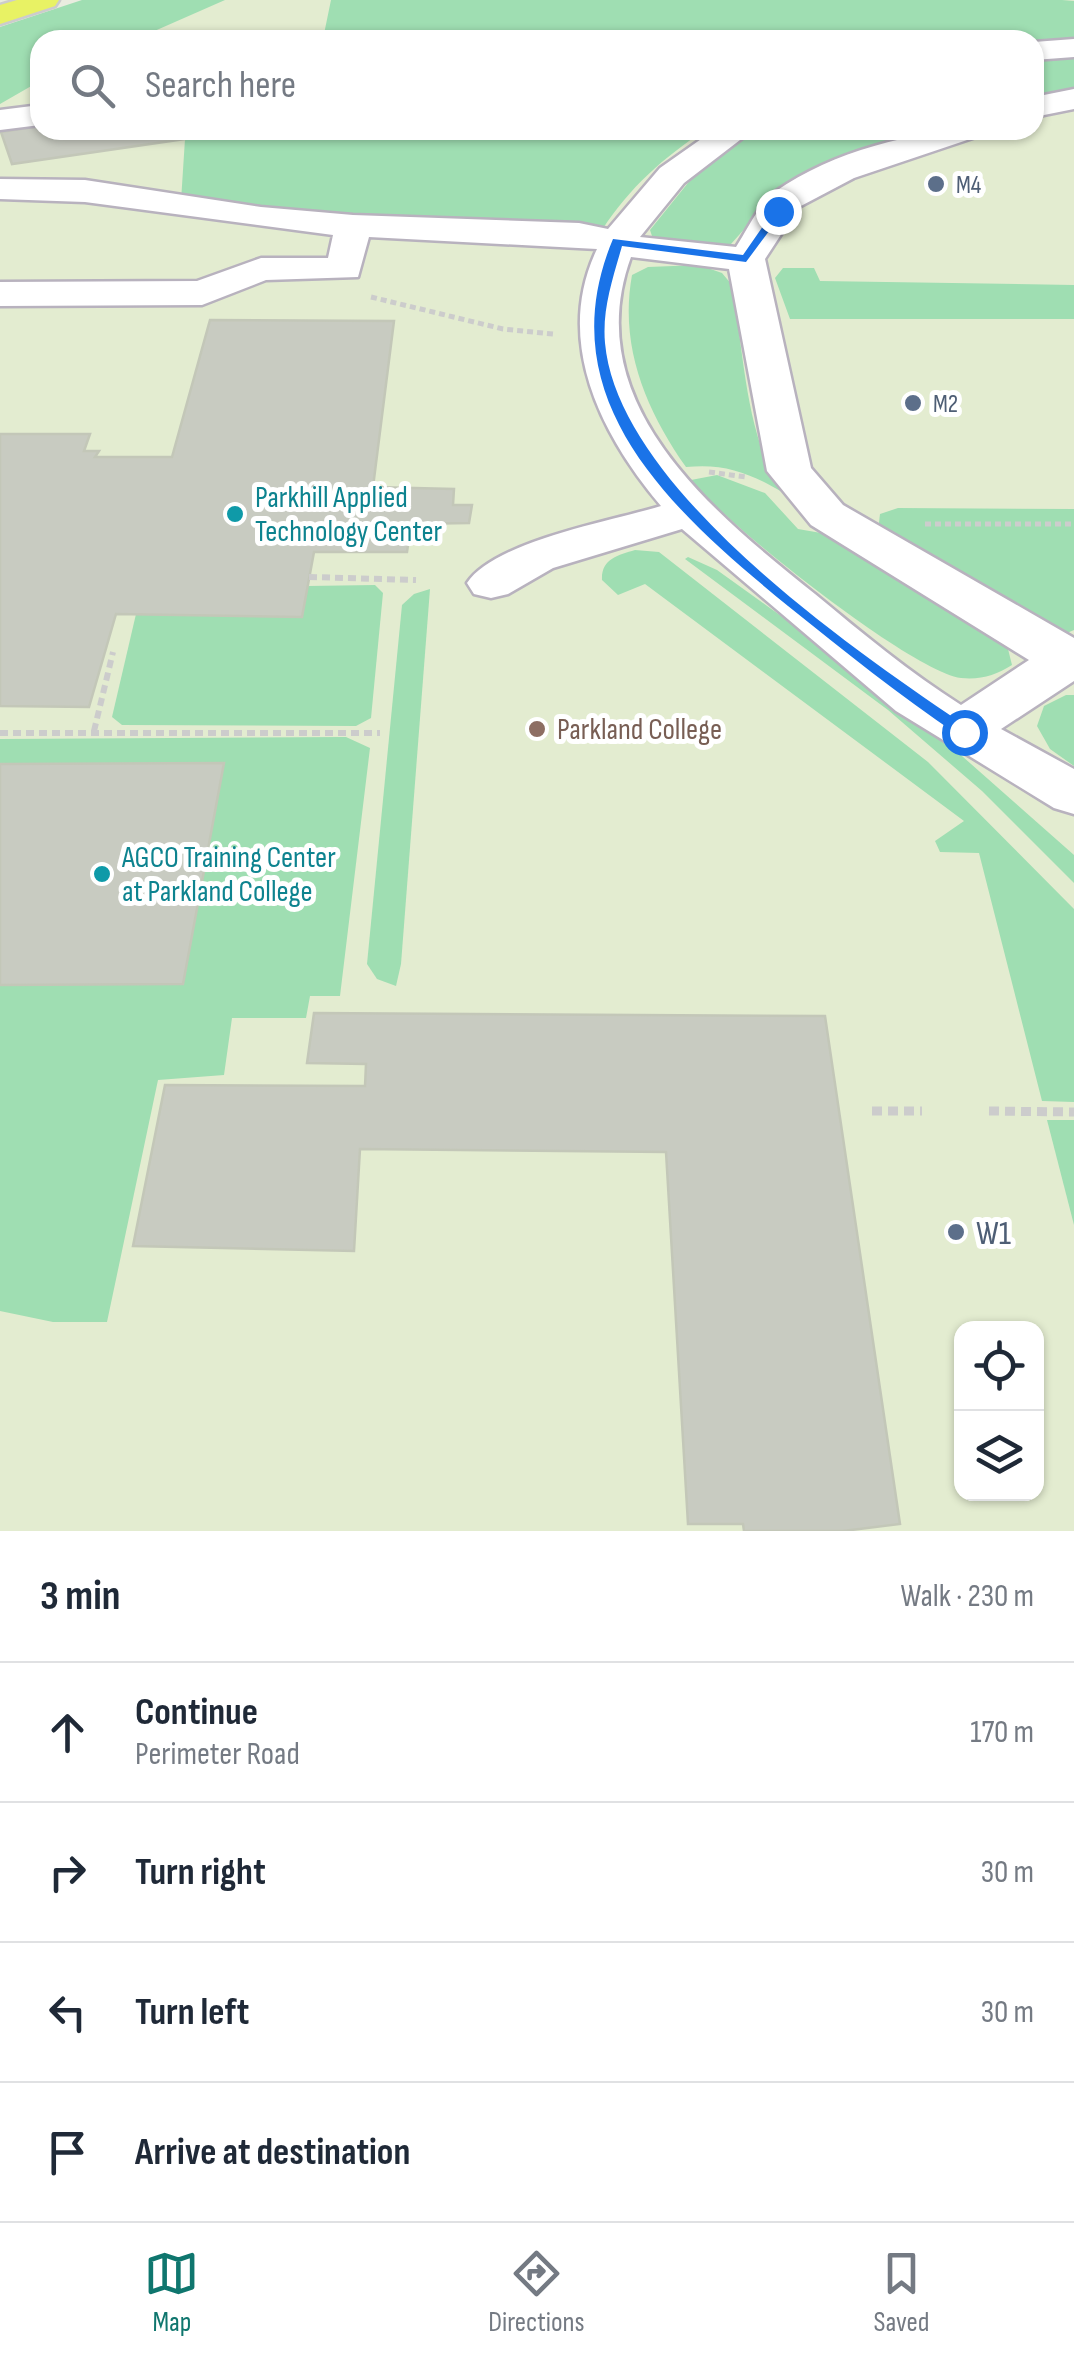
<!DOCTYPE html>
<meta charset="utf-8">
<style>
body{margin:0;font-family:"Sofia Sans Condensed",sans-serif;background:#f2f2f3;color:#1f2937}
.controls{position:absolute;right:30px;bottom:30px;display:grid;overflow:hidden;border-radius:20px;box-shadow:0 2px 8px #0004}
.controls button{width:90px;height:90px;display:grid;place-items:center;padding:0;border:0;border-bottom:2px solid #e0e1e3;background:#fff;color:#1f2937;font:50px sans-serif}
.stop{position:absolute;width:30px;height:30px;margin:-22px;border:8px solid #1a73e8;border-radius:50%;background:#fff}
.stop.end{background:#1a73e8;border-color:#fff;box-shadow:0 2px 10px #0008}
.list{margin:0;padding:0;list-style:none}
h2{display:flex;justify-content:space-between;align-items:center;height:130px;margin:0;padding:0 40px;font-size:42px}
h2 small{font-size:32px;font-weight:400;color:#747a83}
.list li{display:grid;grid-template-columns:65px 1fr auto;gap:30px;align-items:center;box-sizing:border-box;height:140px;padding:0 40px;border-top:2px solid #e0e1e3}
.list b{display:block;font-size:38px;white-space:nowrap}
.list p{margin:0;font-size:32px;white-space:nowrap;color:#747a83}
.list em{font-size:32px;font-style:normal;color:#747a83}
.icon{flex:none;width:55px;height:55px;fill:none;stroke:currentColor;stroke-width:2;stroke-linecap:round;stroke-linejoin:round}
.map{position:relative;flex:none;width:1074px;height:1531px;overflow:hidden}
.search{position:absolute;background:#fff;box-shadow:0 2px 8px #0004;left:30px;right:30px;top:30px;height:110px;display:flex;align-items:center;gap:25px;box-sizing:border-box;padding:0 35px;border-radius:30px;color:#747a83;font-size:38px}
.sheet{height:690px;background:#fff}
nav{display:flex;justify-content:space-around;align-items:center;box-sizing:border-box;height:140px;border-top:2px solid #e0e1e3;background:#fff;font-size:28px;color:#747a83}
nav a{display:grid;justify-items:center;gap:5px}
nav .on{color:#0f766e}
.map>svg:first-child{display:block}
.education{fill:#e3ecd0;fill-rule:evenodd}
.green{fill:#9fdeb2}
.building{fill:#c8cbc1;stroke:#c3c7b8;stroke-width:2.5}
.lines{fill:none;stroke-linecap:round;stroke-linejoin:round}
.minor-casing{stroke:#b8b2be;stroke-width:5}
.highway-casing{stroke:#ccc;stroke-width:5}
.path-far2{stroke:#ccc;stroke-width:5;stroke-dasharray:6 4;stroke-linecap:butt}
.path-far1{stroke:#ccc;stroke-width:6;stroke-dasharray:8 5;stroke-linecap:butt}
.path{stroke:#ccc;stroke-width:9;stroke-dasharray:10 6;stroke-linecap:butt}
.minor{fill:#fff;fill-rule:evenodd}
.highway{fill:#e8f264;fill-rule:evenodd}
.route{fill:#1a73e8}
.service-dot{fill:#5c6f8a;stroke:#fff;stroke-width:4}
.culture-dot{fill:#0f9aa8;stroke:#fff;stroke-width:4}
.education-dot{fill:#8d6e63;stroke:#fff;stroke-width:4}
.labels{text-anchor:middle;stroke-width:10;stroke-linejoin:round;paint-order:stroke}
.far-service-label{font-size:25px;fill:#4e5e75;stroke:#fff;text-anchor:start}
.culture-label{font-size:30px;fill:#0d838f;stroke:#fff;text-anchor:start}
.education-label{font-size:30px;fill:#785e54;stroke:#fff;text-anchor:start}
.near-service-label{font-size:35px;fill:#4e5e75;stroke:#fff;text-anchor:start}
</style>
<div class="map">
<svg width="1074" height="1531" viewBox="0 0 1074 1531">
<rect width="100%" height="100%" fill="#e9ecdf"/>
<path class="education" d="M165 0H1074V1531H0V57L40 43V130H1034V40H49ZM962 1328H1036V1494H962Z"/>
<g class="green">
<polygon points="82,0 225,0 134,40 40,40 40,81 0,104 0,27"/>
<polygon points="331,0 1062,0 1074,1 1074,40 312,40 324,34"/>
<polygon points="1074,53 1074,92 1034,99 1034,57"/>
<path d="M181 130H705C663 158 630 187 602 230L434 223 181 201 185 139Z"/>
<polygon points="758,130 932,130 826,168 771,199 731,244 703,247 653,239 650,230 696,173"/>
<path d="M699 265 722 273 732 285C744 351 745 434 782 492 750 473 724 463 686 467 646 410 619 346 632 275L648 267Z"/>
<polygon points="783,268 814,268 820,281 1074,285 1074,319 790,319 775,278"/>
<path d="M717 475 765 493 798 529 821 533 1008 649 1012 665C996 675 981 680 961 678 912 672 724 523 691 480Z"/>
<polygon points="898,508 1074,509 1074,630 1067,633 1044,626 878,531 880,514"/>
<path d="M635 550 659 552 928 762 1074 909V1102L1042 1101 979 853 940 852 935 841 964 821 645 584 618 595 602 580C601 559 618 555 635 550Z"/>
<polygon points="688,557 717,570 902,703 1074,855 1074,883 982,791 888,710 685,559"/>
<polygon points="375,585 383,593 371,718 356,726 122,725 112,717 136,614 307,586"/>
<polygon points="430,589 401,964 396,986 377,979 367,964 402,605 414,594"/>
<polygon points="1066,695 1074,695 1074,766 1050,749 1037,726 1044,706"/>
<polygon points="346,737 370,748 340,996 310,996 306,1018 232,1018 224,1075 158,1080 107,1322 53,1322 0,1311 0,739"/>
<polygon points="1047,1120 1074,1120 1074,1225"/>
</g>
<g class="building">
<polygon points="40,126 40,130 181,130 185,139 12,164 1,132"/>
<polygon points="210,320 394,321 373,487 454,489 453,505 472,505 469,523 411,524 407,552 314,552 302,617 116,614 89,707 0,706 0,434 90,434 84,451 99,451 95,457 172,457"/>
<polygon points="224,763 183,984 0,985 0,764"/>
<polygon points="314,1013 825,1016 900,1524 843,1531 744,1531 743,1524 688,1524 666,1152 360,1149 354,1251 133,1246 165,1085 365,1086 366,1064 307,1063"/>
</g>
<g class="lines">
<g class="minor-casing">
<g id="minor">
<polygon points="1074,39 1074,57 1034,60 1034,42"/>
<polygon points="1074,89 1074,109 1034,117 1034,97"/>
<polygon points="40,105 40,125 0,130 0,110"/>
<path d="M714 130H753L684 183 640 237 736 247C747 230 760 202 776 191 832 152 914 130 980 130L976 137 854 178 799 207 765 259 811 468 843 505 1074 638V681L1001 729 1074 769V814L1054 808 896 711 682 529 553 568 508 594 491 598 474 594 467 583C495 541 612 521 661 506 601 435 553 341 597 249L369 237 358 277 266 280 202 305 0 306V282L197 281 261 258H328L333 235 85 202 0 199V179L85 180 261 207 353 215 579 223 608 229 660 168ZM631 257 729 269 767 471 811 525 1029 660 961 705C909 672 862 633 815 594 714 513 577 404 631 257Z"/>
</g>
</g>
<g class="highway-casing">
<polygon id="highway" points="17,0 59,0 55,6 0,24 0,5"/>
</g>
<g class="path-far2">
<polyline points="371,297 503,329 553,334"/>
<polyline points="709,472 746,477"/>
<polyline points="925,524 1074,524"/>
</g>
<g class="path-far1">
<polyline points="309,577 416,580"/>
<polyline points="94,731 113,652"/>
<polyline points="0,733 380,733"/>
</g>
<g class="path">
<polyline points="872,1111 922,1111"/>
<polyline points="989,1111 1074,1112"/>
</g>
<use href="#minor" class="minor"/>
<use href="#highway" class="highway"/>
</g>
<path class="route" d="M775 209 784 211 746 262 622 246C613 278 602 309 605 343 618 489 855 651 969 728V735H958C899 695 844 651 788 606 675 513 545 401 613 239L743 255Z"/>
<g class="service-dot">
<circle cx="936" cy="184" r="10"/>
<circle cx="913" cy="403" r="10"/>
<circle cx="956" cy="1232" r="10"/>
</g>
<g class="culture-dot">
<circle cx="235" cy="514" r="10"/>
<circle cx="102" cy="874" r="10"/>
</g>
<circle class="education-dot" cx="537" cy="729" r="10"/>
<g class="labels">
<g class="far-service-label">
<text x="956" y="193">M4</text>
<text x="933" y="412">M2</text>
</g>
<g class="culture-label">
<text x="255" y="507">Parkhill Applied<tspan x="255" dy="34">Technology Center</tspan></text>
<text x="122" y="867">AGCO Training Center<tspan x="122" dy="34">at Parkland College</tspan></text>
</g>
<g class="education-label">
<text x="557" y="739">Parkland College</text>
</g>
<g class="near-service-label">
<text x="976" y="1244">W1</text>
</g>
</g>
</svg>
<div class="controls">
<button><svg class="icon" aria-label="locate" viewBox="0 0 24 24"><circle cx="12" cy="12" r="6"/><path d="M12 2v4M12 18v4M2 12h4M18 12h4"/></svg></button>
<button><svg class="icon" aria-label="layers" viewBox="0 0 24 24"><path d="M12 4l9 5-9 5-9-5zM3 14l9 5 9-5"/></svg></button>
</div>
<div class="stop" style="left:964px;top:732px"></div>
<div class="stop end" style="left:778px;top:211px"></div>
<div class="search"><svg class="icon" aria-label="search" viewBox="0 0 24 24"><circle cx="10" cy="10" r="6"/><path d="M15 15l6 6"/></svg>Search here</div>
</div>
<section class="sheet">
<h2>3 min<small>Walk · 230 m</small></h2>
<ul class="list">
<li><svg class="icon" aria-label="ahead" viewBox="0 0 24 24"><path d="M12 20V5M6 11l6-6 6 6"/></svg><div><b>Continue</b><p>Perimeter Road</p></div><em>170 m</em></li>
<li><svg class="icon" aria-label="right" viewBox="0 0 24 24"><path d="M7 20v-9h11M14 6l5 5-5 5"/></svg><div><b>Turn right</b></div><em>30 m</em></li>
<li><svg class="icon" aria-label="left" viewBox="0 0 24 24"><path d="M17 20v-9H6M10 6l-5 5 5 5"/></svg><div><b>Turn left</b></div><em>30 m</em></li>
<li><svg class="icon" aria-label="arrive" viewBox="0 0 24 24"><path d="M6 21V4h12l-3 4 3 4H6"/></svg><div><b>Arrive at destination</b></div></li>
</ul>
</section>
<nav>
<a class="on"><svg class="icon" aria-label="map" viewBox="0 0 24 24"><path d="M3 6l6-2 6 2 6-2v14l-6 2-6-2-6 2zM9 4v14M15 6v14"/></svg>Map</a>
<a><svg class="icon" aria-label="directions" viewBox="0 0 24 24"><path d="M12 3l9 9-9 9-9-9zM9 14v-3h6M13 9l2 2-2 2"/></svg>Directions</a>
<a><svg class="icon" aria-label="saved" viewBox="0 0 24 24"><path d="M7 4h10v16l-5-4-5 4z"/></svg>Saved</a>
</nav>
